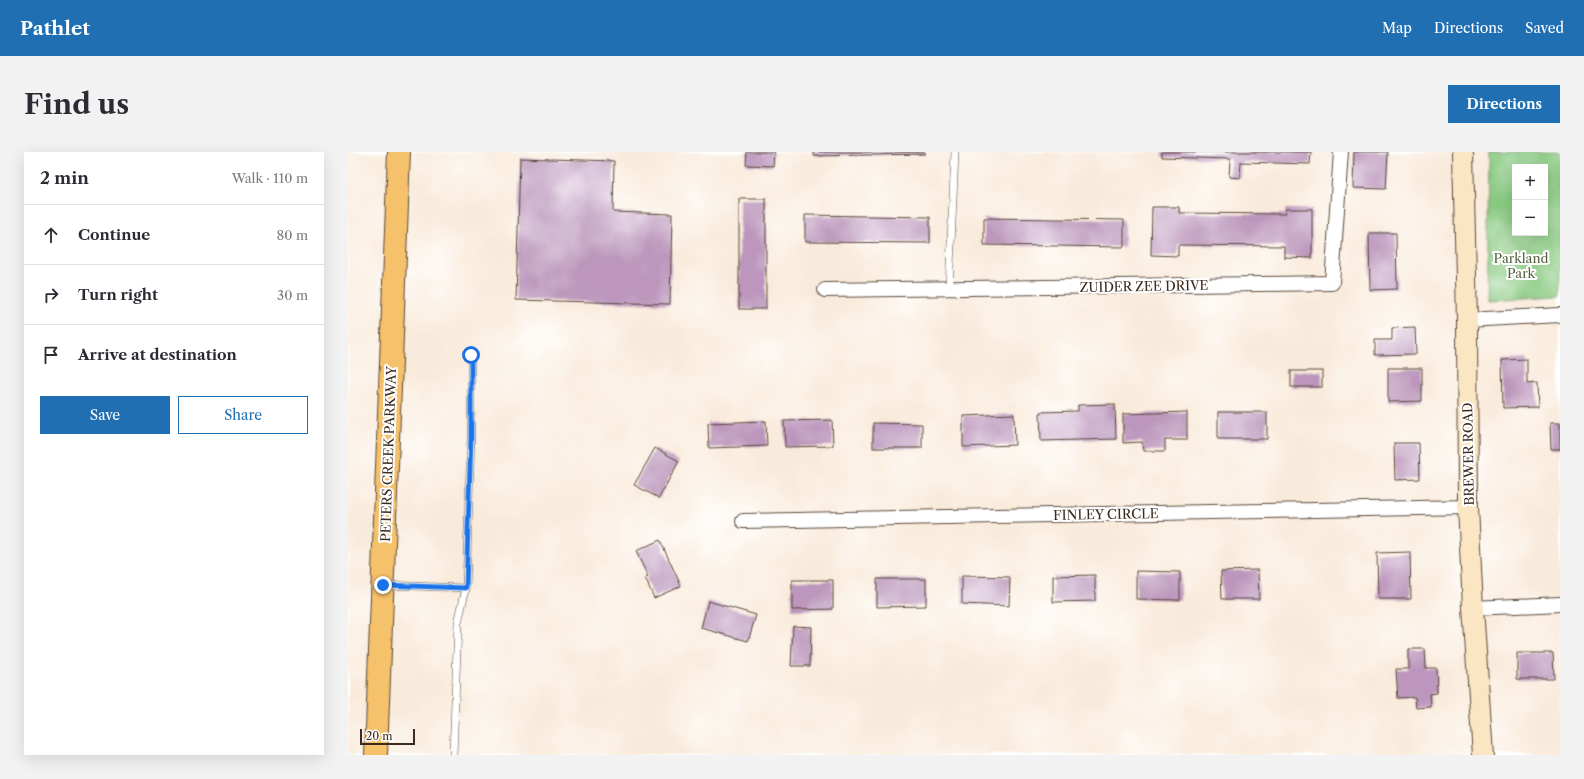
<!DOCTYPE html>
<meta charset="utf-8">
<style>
body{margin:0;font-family:"Libre Caslon Text",serif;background:#f2f2f3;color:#2b2b33}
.controls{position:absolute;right:12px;top:12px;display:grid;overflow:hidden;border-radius:0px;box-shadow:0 4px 16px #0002}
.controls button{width:36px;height:36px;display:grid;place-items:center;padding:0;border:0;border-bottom:1px solid #e1e1e2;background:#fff;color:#2b2b33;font:20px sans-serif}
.scale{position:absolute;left:12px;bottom:10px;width:55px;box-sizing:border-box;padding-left:4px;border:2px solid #3b2a1e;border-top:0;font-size:11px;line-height:14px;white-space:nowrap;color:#3b2a1e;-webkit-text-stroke:3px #fff;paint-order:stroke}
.stop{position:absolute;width:12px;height:12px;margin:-9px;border:3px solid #1a73e8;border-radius:50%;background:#fff}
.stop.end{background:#1a73e8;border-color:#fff;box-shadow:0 1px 4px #0008}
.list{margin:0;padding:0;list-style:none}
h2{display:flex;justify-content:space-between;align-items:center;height:52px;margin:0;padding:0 16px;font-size:17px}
h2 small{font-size:13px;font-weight:400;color:#7c7c81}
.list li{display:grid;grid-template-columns:26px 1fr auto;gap:12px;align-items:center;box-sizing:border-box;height:60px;padding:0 16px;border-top:1px solid #e1e1e2}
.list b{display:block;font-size:15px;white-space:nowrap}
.list em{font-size:13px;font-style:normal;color:#7c7c81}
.actions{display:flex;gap:8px;padding:12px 16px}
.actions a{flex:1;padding:9px 0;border:1px solid #1f6fb2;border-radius:0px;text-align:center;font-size:14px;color:#1f6fb2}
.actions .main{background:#1f6fb2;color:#fff}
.icon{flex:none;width:22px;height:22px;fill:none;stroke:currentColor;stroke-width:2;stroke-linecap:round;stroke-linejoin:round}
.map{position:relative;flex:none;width:1212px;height:603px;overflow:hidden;border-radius:0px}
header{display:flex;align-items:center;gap:24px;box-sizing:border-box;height:56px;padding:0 20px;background:#1f6fb2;color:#fff}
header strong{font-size:19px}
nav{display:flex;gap:22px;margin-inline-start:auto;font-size:14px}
.intro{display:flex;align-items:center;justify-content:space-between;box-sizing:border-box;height:96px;padding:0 24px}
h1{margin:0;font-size:28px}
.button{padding:10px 18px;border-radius:0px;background:#1f6fb2;color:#fff;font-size:14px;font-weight:700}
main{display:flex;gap:24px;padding:0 24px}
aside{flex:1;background:#fff;border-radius:0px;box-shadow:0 4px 16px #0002}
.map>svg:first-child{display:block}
.green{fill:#88c980;stroke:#627a4f;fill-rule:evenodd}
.building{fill:#bc96bc}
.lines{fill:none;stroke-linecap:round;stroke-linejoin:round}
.lane-casing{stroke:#58473a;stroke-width:8}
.street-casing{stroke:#58473a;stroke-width:16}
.secondary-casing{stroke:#58473a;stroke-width:22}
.primary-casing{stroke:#58473a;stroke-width:24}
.lane{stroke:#fff;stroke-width:7}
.street{stroke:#fff;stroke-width:14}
.secondary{stroke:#fbe6c4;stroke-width:20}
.primary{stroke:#f5c16b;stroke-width:22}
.route{stroke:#1a73e8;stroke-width:5}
.labels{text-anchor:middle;stroke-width:4;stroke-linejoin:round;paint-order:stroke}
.park-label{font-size:13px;fill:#566240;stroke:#fff}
.street-label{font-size:13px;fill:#3b2a1e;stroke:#fff}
</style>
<header>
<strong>Pathlet</strong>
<nav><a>Map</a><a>Directions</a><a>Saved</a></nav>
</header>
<div class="intro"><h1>Find us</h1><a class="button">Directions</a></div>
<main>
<aside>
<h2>2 min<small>Walk · 110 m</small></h2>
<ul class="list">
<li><svg class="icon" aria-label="ahead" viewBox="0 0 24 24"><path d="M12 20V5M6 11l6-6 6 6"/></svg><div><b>Continue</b></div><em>80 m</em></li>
<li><svg class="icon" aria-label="right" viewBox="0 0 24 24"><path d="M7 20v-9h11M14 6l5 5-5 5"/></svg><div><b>Turn right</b></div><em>30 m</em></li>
<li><svg class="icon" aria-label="arrive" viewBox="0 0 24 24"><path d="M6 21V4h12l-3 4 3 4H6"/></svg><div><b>Arrive at destination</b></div></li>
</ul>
<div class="actions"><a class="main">Save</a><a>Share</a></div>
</aside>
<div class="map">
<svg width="1212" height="603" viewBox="0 0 1212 603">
<rect width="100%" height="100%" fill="#fff"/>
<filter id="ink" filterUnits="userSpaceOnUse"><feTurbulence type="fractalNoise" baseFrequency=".025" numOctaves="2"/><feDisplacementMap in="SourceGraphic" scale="8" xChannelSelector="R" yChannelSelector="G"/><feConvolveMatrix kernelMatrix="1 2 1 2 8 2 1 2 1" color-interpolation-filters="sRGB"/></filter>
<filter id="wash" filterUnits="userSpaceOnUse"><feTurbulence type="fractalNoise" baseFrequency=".012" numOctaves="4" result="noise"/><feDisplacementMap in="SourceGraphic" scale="16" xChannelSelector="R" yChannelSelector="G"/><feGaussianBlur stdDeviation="0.9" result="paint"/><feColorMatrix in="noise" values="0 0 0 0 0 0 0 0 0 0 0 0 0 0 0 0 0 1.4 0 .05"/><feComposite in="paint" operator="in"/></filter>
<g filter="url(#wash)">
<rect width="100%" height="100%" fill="#f9ebdb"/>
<path class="green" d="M1141 0H1212V144L1139 148ZM1167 15H1197V81H1167Z"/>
<g id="blocks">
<g class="building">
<polygon points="399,0 426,0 425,14 398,13"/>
<polygon points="466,0 577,0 577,2 466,4"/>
<polygon points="814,0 963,0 962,12 893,10 892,26 881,25 882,7 814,5"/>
<polygon points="1006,0 1040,0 1038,37 1005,36"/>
<polygon points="172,6 266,9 265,60 324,62 322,152 168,148"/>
<rect x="391" y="47" width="27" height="110"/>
<polygon points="804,55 831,55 831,61 937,62 937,57 964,57 964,106 936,105 936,94 830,93 830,104 803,103"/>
<polygon points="457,63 582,65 582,91 457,90"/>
<polygon points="636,66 776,68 776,95 636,93"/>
<polygon points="1021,81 1048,81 1049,137 1022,138"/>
<polygon points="1067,175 1068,202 1027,203 1027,188 1044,188 1044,176"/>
<polygon points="1179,207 1179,232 1189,231 1190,255 1155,256 1154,208"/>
<polygon points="1040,216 1074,216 1074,249 1040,250"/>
<rect x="943" y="219" width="31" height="16"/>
<polygon points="767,252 768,287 693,289 692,260 730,259 730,253"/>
<polygon points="839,260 839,288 817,288 817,299 795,299 794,290 775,291 775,262"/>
<rect x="870" y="260" width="49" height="27"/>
<polygon points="666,262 667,293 615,295 615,264"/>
<polygon points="484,268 485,294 437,295 436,269"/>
<polygon points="418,269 419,294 361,296 360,271"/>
<polygon points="525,271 574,272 574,296 525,296"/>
<polygon points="1202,271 1212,271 1212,297 1203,297"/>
<polygon points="1046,291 1071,291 1072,327 1047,328"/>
<polygon points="307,296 331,309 311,346 286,333"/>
<polygon points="312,388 333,434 306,446 297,426 300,425 288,399"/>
<polygon points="1062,400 1063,447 1030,447 1029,401"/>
<polygon points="910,418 911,447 874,447 873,419"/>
<polygon points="788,419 832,420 832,448 788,447"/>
<polygon points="747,423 747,449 705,450 705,424"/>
<polygon points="614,424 662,425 661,454 614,452"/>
<polygon points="529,427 578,427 578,454 529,455"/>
<polygon points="444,428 485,428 485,457 444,458"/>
<polygon points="360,449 408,463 400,489 353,476"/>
<polygon points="445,474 463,475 462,514 443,514"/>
<polygon points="1060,497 1077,497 1078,516 1088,516 1089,541 1082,542 1083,555 1068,556 1067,545 1050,546 1048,517 1060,517"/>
<polygon points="1169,501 1205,501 1206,527 1169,527"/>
</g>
</g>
</g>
<g filter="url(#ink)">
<use href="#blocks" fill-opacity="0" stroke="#58473a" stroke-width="1"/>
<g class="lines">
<g class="lane-casing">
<g id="lane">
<polyline points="601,137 607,0"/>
<polyline points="37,433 118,436"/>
<polyline points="105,603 110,471 118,436 123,285 123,203"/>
</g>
</g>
<g class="street-casing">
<g id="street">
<polyline points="477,138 984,131 993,0"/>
<polyline points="1119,168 1212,163"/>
<polyline points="395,369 1120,355"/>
<polyline points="1125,456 1212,452"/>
</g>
</g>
<g class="secondary-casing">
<polyline id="secondary" points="1115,0 1119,168 1120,355 1125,456 1135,603"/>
</g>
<g class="primary-casing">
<polyline id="primary" points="28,603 51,0"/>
</g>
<use href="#lane" class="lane"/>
<use href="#street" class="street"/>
<use href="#secondary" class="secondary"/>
<use href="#primary" class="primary"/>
</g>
</g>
<g class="lines" filter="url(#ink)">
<polyline class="route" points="35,433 118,436 123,285 123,203"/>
</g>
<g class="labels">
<g class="park-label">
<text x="1173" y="111">Parkland<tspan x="1173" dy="15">Park</tspan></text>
</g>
<g class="street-label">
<text transform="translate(796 134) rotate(-1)" y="5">ZUIDER ZEE DRIVE</text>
<text transform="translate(40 302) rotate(-88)" y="5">PETERS CREEK PARKWAY</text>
<text transform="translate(1120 302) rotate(-91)" y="5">BREWER ROAD</text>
<text transform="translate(758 362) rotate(-1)" y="5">FINLEY CIRCLE</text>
</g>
</g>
</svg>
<div class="controls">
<button>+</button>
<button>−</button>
</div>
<div class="scale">20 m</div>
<div class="stop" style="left:123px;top:203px"></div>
<div class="stop end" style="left:35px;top:433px"></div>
</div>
</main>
